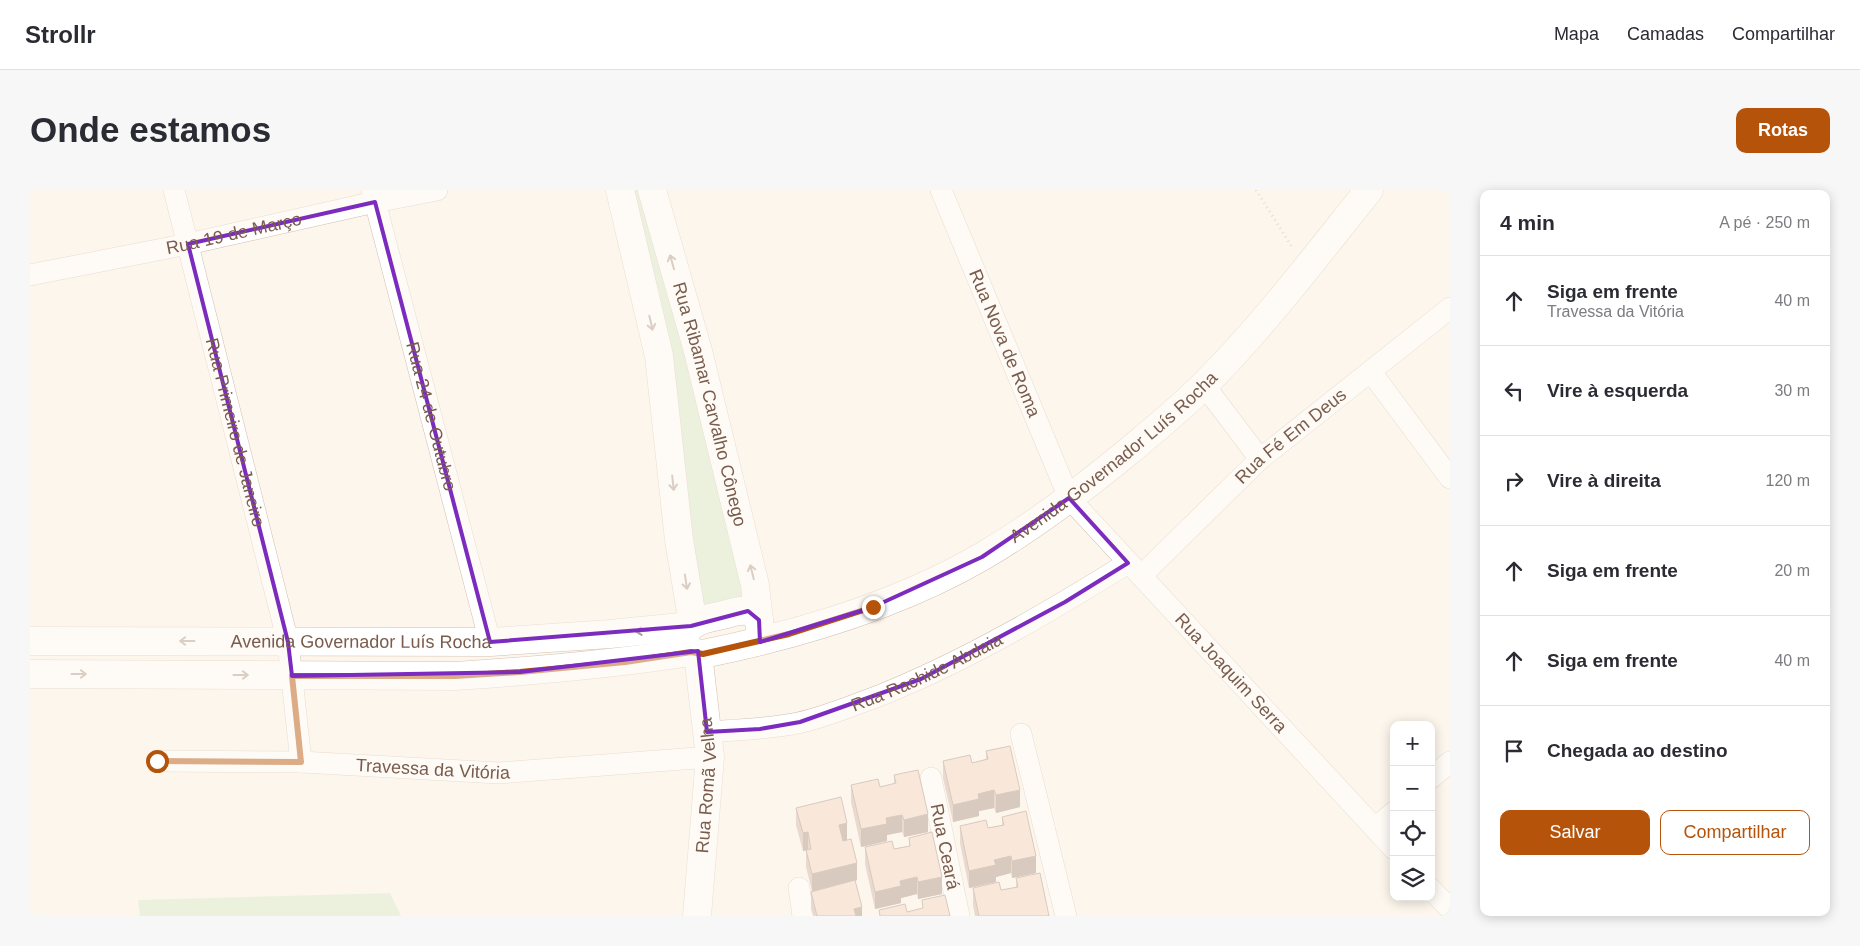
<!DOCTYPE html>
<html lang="pt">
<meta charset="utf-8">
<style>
body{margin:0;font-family:Arial,sans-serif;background:#f7f7f7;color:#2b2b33}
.controls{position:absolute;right:15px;bottom:15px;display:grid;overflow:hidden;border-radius:10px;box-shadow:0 2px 12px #0003}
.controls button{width:45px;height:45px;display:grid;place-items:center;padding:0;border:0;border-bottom:1px solid #e1e1e2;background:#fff;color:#2b2b33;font:25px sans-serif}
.stop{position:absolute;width:15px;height:15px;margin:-11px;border:4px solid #b45309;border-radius:50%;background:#fff}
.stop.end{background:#b45309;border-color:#fff;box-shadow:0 1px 5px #0008}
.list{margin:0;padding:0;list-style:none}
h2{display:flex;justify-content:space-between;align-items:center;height:65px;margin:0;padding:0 20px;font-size:21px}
h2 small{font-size:16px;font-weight:400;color:#7c7c81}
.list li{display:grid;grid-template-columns:32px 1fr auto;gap:15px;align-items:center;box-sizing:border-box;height:90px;padding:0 20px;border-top:1px solid #e1e1e2}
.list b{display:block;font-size:19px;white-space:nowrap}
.list p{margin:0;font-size:16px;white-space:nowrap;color:#7c7c81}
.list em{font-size:16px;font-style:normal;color:#7c7c81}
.actions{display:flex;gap:10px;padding:15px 20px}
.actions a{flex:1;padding:11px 0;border:1px solid #b45309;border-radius:10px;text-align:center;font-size:18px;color:#b45309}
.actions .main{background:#b45309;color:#fff}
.icon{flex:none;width:28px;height:28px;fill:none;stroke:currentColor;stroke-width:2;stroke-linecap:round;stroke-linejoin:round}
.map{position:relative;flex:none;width:1420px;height:726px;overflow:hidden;border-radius:10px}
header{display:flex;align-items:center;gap:30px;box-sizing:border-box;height:70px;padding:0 25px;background:#fff;border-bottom:1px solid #e1e1e2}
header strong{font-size:24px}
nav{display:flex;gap:28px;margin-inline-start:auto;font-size:18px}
.intro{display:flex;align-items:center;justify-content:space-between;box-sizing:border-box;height:120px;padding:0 30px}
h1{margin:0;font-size:35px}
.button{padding:12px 22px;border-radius:10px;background:#b45309;color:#fff;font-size:18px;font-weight:700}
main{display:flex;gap:30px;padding:0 30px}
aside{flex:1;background:#fff;border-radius:10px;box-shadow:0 2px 12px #0003}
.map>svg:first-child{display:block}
.green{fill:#d8ecc9}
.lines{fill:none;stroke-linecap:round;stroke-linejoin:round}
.street-casing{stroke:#d1beb0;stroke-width:22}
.secondary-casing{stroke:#d6c0b0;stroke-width:29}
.path{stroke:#d9b8a5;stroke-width:3;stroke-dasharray:1 4;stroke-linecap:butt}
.street{stroke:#fff;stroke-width:21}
.secondary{stroke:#fff;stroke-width:28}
.wall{fill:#d1b7a8}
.shaded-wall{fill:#aa9588}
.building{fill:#f3d5c3;stroke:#aa9588}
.oneway{stroke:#af9d94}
.route{stroke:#b45309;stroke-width:6}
.marked{fill:none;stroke:#7b2cbf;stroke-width:4;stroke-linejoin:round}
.labels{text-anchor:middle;stroke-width:4.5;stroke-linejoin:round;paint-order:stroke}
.street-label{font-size:18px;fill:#7a5c4d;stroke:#fffaf3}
</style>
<header>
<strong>Strollr</strong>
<nav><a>Mapa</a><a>Camadas</a><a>Compartilhar</a></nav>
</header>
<div class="intro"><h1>Onde estamos</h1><a class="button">Rotas</a></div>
<main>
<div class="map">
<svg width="1420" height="726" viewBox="0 0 1420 726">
<rect width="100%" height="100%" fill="#fdf6ec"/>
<g class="green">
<polygon points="600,0 613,0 722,407 667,417"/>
<polygon points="360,703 371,726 110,726 108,710"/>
</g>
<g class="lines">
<g class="street-casing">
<g id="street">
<path id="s1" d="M144 0 258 452 271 572"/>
<path id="s2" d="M342 0 460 452"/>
<path id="s3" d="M911 0 1039 308 1364 659"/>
<path id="s4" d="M0 85 158 54 345 12 407 0"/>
<polyline points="1341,182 1420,288"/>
<polyline points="1174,195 1230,269"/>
<path id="s5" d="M1111 386 1230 269 1420 118"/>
<path id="s6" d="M677 542C708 540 738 539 768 533 796 527 824 515 851 505 938 470 1019 422 1098 373"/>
<polyline points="991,544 1036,726"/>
<path id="s7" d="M127 571 271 572 469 583 680 567"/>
<path id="s8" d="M901 588 929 726"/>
<polyline points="1401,588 1420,572"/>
<polyline points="1345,638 1364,622"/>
<polyline points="769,698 773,726"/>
<polyline points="1401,699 1420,719"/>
</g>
</g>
<g class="secondary-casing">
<g id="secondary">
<polyline points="590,0 629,166 649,350 663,434"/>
<path id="s9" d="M622 0 668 161 725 395 730 440"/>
<path id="s10" d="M729 430C726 425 723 422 717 421 709 420 701 423 693 425 680 428 656 430 655 448 654 454 657 458 661 462L673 464C767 445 869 415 953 366 1004 336 1053 299 1099 261 1124 240 1150 219 1174 195 1234 135 1286 66 1339 0"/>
<path id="s11" d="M0 451 460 452 580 444 661 436"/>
<path d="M0 484 425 486C504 481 583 474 661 462"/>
<path id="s12" d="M667 726 680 567 668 464"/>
</g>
</g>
<polyline class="path" points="1226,0 1262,57"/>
<use href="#street" class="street"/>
<use href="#secondary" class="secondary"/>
</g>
<g class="wall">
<polygon points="956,561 990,617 966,623 964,618 949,621 949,626 923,632 913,588 913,571 942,573 956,569"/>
<polygon points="864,585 898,642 874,647 872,642 857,645 857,651 831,657 821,612 821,595 850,597 864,594"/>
<polygon points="766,618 817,650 827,690 825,691 832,726 783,726 781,719 781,702 782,701 776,677 776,660 773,661 766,635"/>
<polygon points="972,627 1006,683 982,688 981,683 966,687 966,692 939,698 930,653 930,636 958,638 972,635"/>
<polygon points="879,648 912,704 888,709 887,704 871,708 871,713 845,719 835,674 835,657 864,659 879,656"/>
<polygon points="986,688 1019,726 945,726 943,715 943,698 971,700 986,697"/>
</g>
<g class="shaded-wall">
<polygon points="964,600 964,618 949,621 949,626 923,632 923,615 948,604"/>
<polygon points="990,600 990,617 966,623 966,605"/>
<polygon points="898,624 898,642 874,647 874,630"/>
<polygon points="872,625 872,642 857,645 857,651 831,657 831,639 856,628"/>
<polygon points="817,633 817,650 809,652 809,635"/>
<polygon points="778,642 778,660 773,661 773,643"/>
<polygon points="981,666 981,683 966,687 966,692 939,698 939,681 964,670"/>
<polygon points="1006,666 1006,683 982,688 982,671"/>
<polygon points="827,673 827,690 782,701 782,684"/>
<polygon points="887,687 887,704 871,708 871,713 845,719 845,702 870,691"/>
<polygon points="912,687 912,704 888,709 888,692"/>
<polygon points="832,717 832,726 824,726 824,719"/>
</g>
<g class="building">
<polygon points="980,556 990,600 966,605 964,600 948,604 949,609 923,615 913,571 940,565 942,573 958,569 956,561"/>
<polygon points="888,580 898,624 874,630 872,625 856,628 857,634 831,639 821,595 848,589 850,597 866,593 864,585"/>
<polygon points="811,607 817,633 809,635 813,651 821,649 827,673 782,684 776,660 781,659 778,642 773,643 766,618"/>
<polygon points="996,621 1006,666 982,671 981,666 964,670 966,675 939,681 930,636 956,630 958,638 974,635 972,627"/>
<polygon points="902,642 912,687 888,692 887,687 870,691 871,696 845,702 835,657 862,651 864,659 880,656 879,648"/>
<polygon points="1010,683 1019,726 949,726 943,698 969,692 971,700 988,697 986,688"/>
<polygon points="825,690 832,717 824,719 826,726 787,726 781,702"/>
<polygon points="915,705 920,726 850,726 849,720 875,714 877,722 893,718 892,710"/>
</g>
<defs><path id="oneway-shaft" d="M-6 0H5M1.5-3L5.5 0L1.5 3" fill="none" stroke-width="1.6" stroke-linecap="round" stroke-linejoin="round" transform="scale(1.25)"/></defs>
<g class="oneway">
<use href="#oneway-shaft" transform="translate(642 72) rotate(-106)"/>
<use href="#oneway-shaft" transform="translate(621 133) rotate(77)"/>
<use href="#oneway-shaft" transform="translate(643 293) rotate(84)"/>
<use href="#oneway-shaft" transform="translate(722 382) rotate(-104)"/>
<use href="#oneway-shaft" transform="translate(656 392) rotate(81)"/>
<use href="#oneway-shaft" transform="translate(613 441) rotate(174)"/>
<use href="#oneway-shaft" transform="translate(157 451) rotate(-180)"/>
<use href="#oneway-shaft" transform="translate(49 484)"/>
<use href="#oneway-shaft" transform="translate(211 485)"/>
</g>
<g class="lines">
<polyline class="route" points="127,571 271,572 262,486 425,486 490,482 595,472 661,462 673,464 759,444 843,417"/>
</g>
<path d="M0 0H1420V726H0ZM345 12 460 452 661 436 718 421 729 430 730 452 843 417 952 367 1039 308 1098 373 1035 412 891 489 770 532 730 539 677 542 668 461 490 482 262 486 258 452 158 54Z" fill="#fdf6ec" fill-opacity=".55" fill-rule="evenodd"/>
<path class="marked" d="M345 12 460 452 661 436 718 421 729 430 730 452 843 417 952 367 1039 308 1098 373 1035 412 891 489 770 532 730 539 677 542 668 461 490 482 262 486 258 452 158 54Z"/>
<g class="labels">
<g class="street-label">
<text dy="6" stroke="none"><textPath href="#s4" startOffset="208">Rua 19 de Março</textPath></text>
<text dy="6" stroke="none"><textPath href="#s3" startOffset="166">Rua Nova de Roma</textPath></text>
<text dy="6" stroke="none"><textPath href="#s9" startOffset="222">Rua Ribamar Carvalho Cônego</textPath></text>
<text dy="6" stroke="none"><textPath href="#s2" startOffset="234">Rua 24 de Outubro</textPath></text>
<text dy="6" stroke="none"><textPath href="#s1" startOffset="250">Rua Primeiro de Janeiro</textPath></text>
<text dy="6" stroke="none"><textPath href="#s5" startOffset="205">Rua Fé Em Deus</textPath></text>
<text dy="6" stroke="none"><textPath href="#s10" startOffset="578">Avenida Governador Luís Rocha</textPath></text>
<text dy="6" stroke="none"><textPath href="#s11" startOffset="331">Avenida Governador Luís Rocha</textPath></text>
<text dy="6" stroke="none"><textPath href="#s6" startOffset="230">Rua Rachide Abdaia</textPath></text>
<text dy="6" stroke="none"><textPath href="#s3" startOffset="572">Rua Joaquim Serra</textPath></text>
<text dy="6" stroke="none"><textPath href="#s7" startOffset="276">Travessa da Vitória</textPath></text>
<text dy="6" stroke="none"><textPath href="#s12" startOffset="131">Rua Romã Velha</textPath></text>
<text dy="6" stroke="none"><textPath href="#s8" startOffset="70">Rua Ceará</textPath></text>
</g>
</g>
</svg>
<div class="controls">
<button>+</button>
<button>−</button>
<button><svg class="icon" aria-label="locate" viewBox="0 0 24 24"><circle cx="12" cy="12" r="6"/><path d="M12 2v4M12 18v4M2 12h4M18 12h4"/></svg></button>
<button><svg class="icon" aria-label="layers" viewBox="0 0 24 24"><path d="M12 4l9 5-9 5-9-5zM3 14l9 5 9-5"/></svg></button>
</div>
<div class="stop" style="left:127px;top:571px"></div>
<div class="stop end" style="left:843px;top:417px"></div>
</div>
<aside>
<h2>4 min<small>A pé · 250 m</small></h2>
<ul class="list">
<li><svg class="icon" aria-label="ahead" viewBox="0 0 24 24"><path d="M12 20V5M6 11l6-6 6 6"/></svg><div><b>Siga em frente</b><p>Travessa da Vitória</p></div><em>40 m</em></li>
<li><svg class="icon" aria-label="left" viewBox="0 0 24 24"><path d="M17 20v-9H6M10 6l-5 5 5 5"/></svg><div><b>Vire à esquerda</b></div><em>30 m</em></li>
<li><svg class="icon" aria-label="right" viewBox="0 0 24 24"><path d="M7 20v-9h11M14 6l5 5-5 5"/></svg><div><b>Vire à direita</b></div><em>120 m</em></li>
<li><svg class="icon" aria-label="ahead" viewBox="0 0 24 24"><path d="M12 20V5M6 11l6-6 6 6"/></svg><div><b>Siga em frente</b></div><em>20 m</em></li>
<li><svg class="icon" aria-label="ahead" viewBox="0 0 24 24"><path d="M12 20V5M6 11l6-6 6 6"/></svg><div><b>Siga em frente</b></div><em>40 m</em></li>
<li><svg class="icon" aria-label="arrive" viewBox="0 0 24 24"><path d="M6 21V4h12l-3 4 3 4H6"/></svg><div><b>Chegada ao destino</b></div></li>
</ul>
<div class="actions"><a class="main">Salvar</a><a>Compartilhar</a></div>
</aside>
</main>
